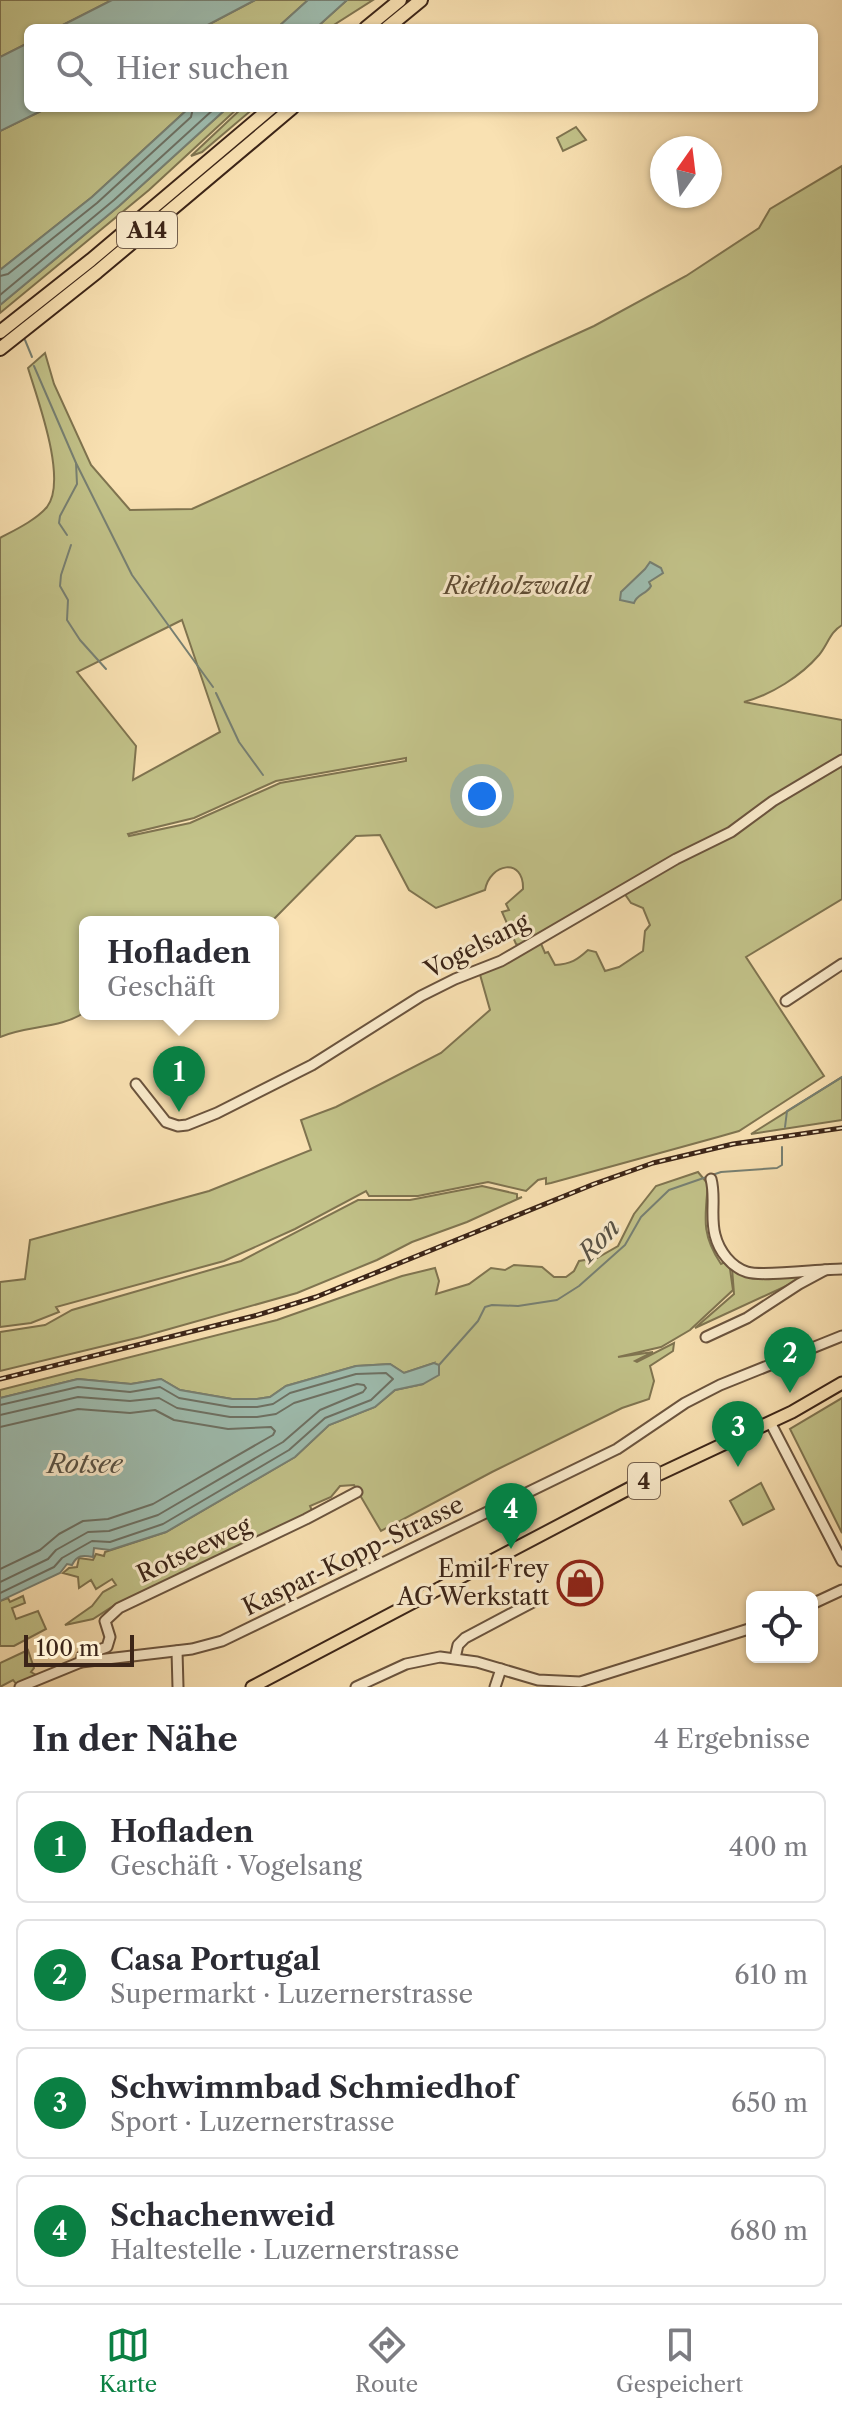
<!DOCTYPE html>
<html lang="de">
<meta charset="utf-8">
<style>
body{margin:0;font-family:"Libre Caslon Text",serif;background:#f2f2f3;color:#2b2b33}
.controls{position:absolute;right:24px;bottom:24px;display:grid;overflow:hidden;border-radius:12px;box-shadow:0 2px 6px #0004}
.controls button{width:72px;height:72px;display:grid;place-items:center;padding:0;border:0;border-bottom:2px solid #e1e1e2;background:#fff;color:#2b2b33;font:40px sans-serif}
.compass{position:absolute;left:650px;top:136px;width:72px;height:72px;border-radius:50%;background:#fff;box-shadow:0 2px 6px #0004;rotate:14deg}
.scale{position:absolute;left:24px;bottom:20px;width:110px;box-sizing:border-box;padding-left:8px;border:4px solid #3c2518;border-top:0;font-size:22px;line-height:28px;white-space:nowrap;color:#3c2518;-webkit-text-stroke:6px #fbeccd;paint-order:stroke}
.you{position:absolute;left:482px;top:796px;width:28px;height:28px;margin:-20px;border:6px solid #fff;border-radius:50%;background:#1a73e8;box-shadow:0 0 0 12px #1a73e833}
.badge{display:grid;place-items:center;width:52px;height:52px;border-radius:50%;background:#0b8043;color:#fff;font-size:26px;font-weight:700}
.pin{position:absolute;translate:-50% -66px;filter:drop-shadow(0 2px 4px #0008)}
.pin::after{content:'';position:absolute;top:42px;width:28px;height:24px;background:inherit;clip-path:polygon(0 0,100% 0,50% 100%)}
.popup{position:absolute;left:79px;top:916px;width:200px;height:104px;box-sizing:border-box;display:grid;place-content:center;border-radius:12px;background:#fff;filter:drop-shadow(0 2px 6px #0005);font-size:26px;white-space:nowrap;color:#7c7c81}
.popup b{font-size:30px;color:#2b2b33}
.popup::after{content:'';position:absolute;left:50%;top:100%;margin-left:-16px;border:16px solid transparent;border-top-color:#fff}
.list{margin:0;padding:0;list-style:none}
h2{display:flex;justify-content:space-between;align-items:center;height:104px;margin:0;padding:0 32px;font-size:34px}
h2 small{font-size:26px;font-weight:400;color:#7c7c81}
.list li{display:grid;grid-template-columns:52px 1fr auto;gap:24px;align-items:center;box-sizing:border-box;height:112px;margin:0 16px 16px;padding:0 16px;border:2px solid #e1e1e2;border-radius:12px}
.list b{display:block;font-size:30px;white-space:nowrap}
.list p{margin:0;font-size:26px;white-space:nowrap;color:#7c7c81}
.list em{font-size:26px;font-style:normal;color:#7c7c81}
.icon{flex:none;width:44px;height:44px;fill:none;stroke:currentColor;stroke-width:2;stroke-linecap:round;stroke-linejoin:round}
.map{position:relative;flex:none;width:842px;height:1687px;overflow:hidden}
.search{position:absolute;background:#fff;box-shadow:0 2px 6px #0004;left:24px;right:24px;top:24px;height:88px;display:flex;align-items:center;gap:20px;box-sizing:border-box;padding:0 28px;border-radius:12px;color:#7c7c81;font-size:30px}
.sheet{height:616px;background:#fff}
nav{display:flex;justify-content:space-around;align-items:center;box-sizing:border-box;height:112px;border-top:2px solid #e1e1e2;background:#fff;font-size:22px;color:#7c7c81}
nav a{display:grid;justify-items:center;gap:4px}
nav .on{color:#0b8043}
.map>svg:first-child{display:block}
.green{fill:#c2c289;stroke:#7f7450;stroke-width:2;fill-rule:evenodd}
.water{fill:#9ebdb0;stroke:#778073;stroke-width:2}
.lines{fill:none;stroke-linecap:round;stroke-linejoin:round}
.shore{stroke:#6d7164;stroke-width:2}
.stream{stroke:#778073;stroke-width:2}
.minor-casing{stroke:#6b543e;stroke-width:13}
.major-casing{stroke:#3c2518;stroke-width:15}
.highway-casing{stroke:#3c2518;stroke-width:16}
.minor{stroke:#fbeccd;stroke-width:9}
.major{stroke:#f9e1b2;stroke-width:11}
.highway{stroke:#f9e1b2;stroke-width:12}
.rail-casing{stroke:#3c2518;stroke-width:5}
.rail{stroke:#fbeccd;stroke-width:2;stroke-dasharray:6;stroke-linecap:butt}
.labels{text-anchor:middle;stroke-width:6;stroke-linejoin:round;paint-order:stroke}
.shield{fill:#fbeccd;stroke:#75614e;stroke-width:2}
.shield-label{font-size:22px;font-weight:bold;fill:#3c2518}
.park-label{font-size:24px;font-style:italic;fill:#5e4c34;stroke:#fbeccd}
.street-label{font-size:24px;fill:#3c2518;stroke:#fbeccd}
.poi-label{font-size:24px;fill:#3c2518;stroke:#fbeccd;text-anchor:end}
.water-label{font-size:26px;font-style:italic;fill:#595346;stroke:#fbeccd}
</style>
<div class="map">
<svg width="842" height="1687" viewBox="0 0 842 1687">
<rect width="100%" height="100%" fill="#f9e1b2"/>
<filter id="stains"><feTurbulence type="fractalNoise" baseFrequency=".0025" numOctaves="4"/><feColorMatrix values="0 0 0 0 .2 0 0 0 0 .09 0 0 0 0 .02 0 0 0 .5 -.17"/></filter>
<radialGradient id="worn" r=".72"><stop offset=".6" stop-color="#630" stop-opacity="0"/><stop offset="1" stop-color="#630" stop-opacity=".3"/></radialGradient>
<g class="green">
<polygon points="0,0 112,0 57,28 28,28 28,43 0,57"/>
<polygon points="255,0 308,0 277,28 202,28"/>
<polygon points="347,0 373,0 329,28 316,28"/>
<polygon points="47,108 189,108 92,197 0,270 0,131"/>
<polygon points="227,108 238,108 149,190 0,313 0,305 119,206"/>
<polygon points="242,108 254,108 202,152 191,156"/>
<polygon points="576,127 586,140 563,151 557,138"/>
<path d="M842 166V625C830 632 828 644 819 655 801 676 771 695 744 702L842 720V758L747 820 521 946 516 944 502 912 509 910 506 904 523 889C524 857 490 863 485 890L436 908 409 890 380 835 356 836 271 922H85V1012C61 1029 27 1025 0 1037V538C15 530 36 520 47 507 68 480 37 398 28 368L45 353 54 384 91 465 130 510 192 509 594 326 686 276 759 228 770 209ZM182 620 220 732 133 780 136 746 77 672ZM406 758V761L280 783 190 823 129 836 128 834 194 818 276 781Z"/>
<path d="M842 762V899L746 957 824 1076 739 1131 718 1137 551 1183 546 1184V1178L538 1180 526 1191 488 1182 418 1196H369L366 1191 295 1229 224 1261 56 1307 59 1312 31 1323 0 1327V1282L25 1279 30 1240 209 1191 311 1150 301 1120 336 1107 441 1053 490 1010 479 971 539 939 545 953 548 952 555 965C571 964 577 960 588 950L596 952 605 971 619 967 643 951 645 931 650 925 643 908 631 903 622 890Z"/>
<polygon points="842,1077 842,1120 751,1134"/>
<path d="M698 1172 708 1184C705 1218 701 1234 721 1264L725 1262 730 1269 733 1290 690 1330 661 1347 618 1357 653 1352 635 1361 637 1362 674 1343 673 1351 650 1366 654 1381 649 1399 622 1408 492 1472 381 1531 354 1485 340 1486 331 1497 310 1506 313 1513 115 1605 93 1619 65 1625 92 1606 103 1592 116 1585 112 1579 96 1589 91 1580 79 1588 78 1577 63 1573 69 1568 77 1567 79 1558 93 1560 96 1554 104 1556 105 1552 166 1532 295 1457 329 1425 375 1407 395 1390 423 1384 434 1363 404 1373 390 1364 356 1366 286 1386 270 1397 257 1399H232L180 1390 161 1379 131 1384 78 1379 0 1398V1390L277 1320 402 1276 435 1268 439 1281 436 1294 469 1284 491 1268 505 1270 514 1265 542 1267 554 1277H566L574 1271 579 1261 597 1258 618 1246 634 1214 656 1186Z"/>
<polygon points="482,1186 517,1194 517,1199 522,1197 467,1222 412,1242 377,1260 297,1293 141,1337 0,1371 0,1332 45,1325 72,1310 241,1261 358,1200 410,1200"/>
<polygon points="732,1268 741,1273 815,1271 797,1281 695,1328 734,1294"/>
<polygon points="842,1398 842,1533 790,1429"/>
<polygon points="761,1483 774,1509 743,1525 730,1501"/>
<polygon points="23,1596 25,1603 12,1608 16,1619 38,1611 46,1629 14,1646 0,1646 0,1601 8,1598 10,1602"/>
<polygon points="28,1650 34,1668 31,1672 38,1676 17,1685 13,1680 0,1687 0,1663"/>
</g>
<g class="water">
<polygon points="112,0 255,0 202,28 57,28"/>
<polygon points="308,0 347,0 316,28 277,28"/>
<polygon points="28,43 28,108 47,108 0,131 0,57"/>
<polygon points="189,108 227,108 119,206 0,305 0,270 92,197"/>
<path d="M650 562 661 568 663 573 649 582 651 586C647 594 637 594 634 603L620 600 621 592 645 569Z"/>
<path d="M434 1363 439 1365V1375L423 1384 395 1390 375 1407 329 1425 295 1457 166 1532 110 1550 94 1548 93 1557C82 1555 77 1555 72 1565L67 1564 60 1573 0 1601V1398L78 1379 131 1384 161 1379 180 1390 232 1399H257L270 1397 286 1386 356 1366 390 1364 404 1373Z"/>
</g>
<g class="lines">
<g class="shore">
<polyline points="0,276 8,274 97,203 191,117 193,108"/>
<polyline points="0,295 114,200 215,108"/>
<polyline points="0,1405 78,1387 130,1392 160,1387 179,1398 231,1407 257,1407 273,1404 290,1393 356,1374 386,1373 393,1379 371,1400 325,1418 289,1450 163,1524 110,1542 92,1541 62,1558 54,1567 0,1593"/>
<polyline points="0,1415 78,1397 130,1401 159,1398 177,1408 230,1417 257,1417 276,1414 294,1403 357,1384 364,1385 366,1388 363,1392 320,1410 283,1442 158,1515 109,1531 88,1532 56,1550 48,1559 0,1582"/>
<polyline points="0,1427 78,1409 130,1413 155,1410 174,1420 228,1429 271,1427 275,1431 273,1435 153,1504 108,1519 83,1521 59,1534 40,1550 0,1569"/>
</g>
<g class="stream">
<polyline points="25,340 32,357"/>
<polyline points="34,366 76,463 132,575 213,687"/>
<polyline points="67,535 59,523 60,516 77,484 76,463"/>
<polyline points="71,545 61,575 60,586 68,600 67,620 80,640 106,669"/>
<polyline points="216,693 239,742 263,775"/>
<polyline points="785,1127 787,1111 842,1077"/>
<polyline points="439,1365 478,1321 485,1307 492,1305 518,1306 557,1300 579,1286 625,1245 641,1217 669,1190 721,1172 777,1168 782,1165 782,1147"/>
</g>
<g class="minor-casing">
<g id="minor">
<polyline points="786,1001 842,964"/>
<polyline points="136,1084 166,1122 178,1126 187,1125 217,1113 312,1065 421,996 455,979 501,961 676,859 731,832 773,801 842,760"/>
<path d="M711 1179C716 1197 710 1216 715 1235 719 1251 731 1267 747 1272 763 1277 820 1269 842 1269"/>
<polyline points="706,1337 747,1318 799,1284 825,1270"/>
<polyline points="770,1422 842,1561"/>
<polyline points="812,1604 842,1590"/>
<polyline points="177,1651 178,1687"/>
<polyline points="455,1658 458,1645 465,1638 533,1602"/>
<polyline points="81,1662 82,1656 107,1647 110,1637 105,1621 119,1608 306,1519 357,1492"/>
<polyline points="20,1687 81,1662 192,1649 222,1641 617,1449 685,1403 720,1385 842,1336"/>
<polyline points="356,1687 406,1664 440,1657 477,1662 538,1680 580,1682 752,1628"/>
<polyline points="495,1687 501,1669"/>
</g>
</g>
<g class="major-casing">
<polyline id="major" points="252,1687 634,1486 792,1412 842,1383"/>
</g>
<g class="highway-casing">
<g id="highway">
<polyline points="366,28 400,0"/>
<polyline points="387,28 421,0"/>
<polyline points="0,332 91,260 271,108"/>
<polyline points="0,349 97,272 292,108"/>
</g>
</g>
<use href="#minor" class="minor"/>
<use href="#major" class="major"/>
<use href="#highway" class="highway"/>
<g class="rail-casing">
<polyline id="rail" points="0,1379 254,1316 316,1297 594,1184 653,1163 733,1144 842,1128"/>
</g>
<use href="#rail" class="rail"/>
</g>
<defs>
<g id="shop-ring" transform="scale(2.3)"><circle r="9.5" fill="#fbeccd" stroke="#8f2418" stroke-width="1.5"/><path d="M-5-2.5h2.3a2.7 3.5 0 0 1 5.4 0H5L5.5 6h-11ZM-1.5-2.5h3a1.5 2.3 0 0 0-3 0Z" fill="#8f2418"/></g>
</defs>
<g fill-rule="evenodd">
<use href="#shop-ring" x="580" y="1583"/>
</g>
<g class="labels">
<g class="shield">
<rect x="117" y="212" width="60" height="36" rx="6"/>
<rect x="628" y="1463" width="32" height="36" rx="6"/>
</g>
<g class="shield-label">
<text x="147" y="238">A14</text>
<text x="644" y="1489">4</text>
</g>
<g class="park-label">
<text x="517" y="594">Rietholzwald</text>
</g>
<g class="street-label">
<text transform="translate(477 946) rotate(-27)" y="8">Vogelsang</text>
<text transform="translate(194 1550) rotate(-25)" y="8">Rotseeweg</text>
<text transform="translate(353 1556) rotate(-26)" y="8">Kaspar-Kopp-Strasse</text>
</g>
<g class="poi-label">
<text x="549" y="1577">Emil Frey<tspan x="549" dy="28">AG Werkstatt</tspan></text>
</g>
<g class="water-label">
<text transform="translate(599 1240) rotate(-47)" y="9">Ron</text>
<text x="85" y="1473">Rotsee</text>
</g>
</g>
<rect width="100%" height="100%" filter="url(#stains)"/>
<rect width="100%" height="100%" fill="url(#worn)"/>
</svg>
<div class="controls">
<button><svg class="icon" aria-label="locate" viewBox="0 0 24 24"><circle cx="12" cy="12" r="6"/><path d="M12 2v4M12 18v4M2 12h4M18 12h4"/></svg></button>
</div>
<svg class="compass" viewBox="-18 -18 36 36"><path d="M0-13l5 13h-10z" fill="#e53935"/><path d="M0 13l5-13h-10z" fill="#7c7c81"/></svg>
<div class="scale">100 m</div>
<div class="you"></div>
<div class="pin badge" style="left:179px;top:1112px">1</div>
<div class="popup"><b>Hofladen</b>Geschäft</div>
<div class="pin badge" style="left:790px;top:1393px">2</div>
<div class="pin badge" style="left:738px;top:1467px">3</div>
<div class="pin badge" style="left:511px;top:1549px">4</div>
<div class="search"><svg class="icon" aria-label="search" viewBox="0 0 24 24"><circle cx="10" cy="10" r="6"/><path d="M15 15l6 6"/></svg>Hier suchen</div>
</div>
<section class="sheet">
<h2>In der Nähe<small>4 Ergebnisse</small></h2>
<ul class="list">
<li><span class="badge">1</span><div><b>Hofladen</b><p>Geschäft · Vogelsang</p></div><em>400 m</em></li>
<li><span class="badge">2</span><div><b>Casa Portugal</b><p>Supermarkt · Luzernerstrasse</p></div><em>610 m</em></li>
<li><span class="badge">3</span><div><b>Schwimmbad Schmiedhof</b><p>Sport · Luzernerstrasse</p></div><em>650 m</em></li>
<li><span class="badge">4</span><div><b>Schachenweid</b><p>Haltestelle · Luzernerstrasse</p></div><em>680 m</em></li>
</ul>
</section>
<nav>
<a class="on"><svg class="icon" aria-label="map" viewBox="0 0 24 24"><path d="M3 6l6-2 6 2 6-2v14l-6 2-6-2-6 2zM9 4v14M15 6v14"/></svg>Karte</a>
<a><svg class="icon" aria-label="directions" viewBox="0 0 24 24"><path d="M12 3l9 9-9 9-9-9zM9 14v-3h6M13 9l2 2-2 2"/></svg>Route</a>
<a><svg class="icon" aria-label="saved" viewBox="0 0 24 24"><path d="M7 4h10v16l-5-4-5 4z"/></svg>Gespeichert</a>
</nav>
